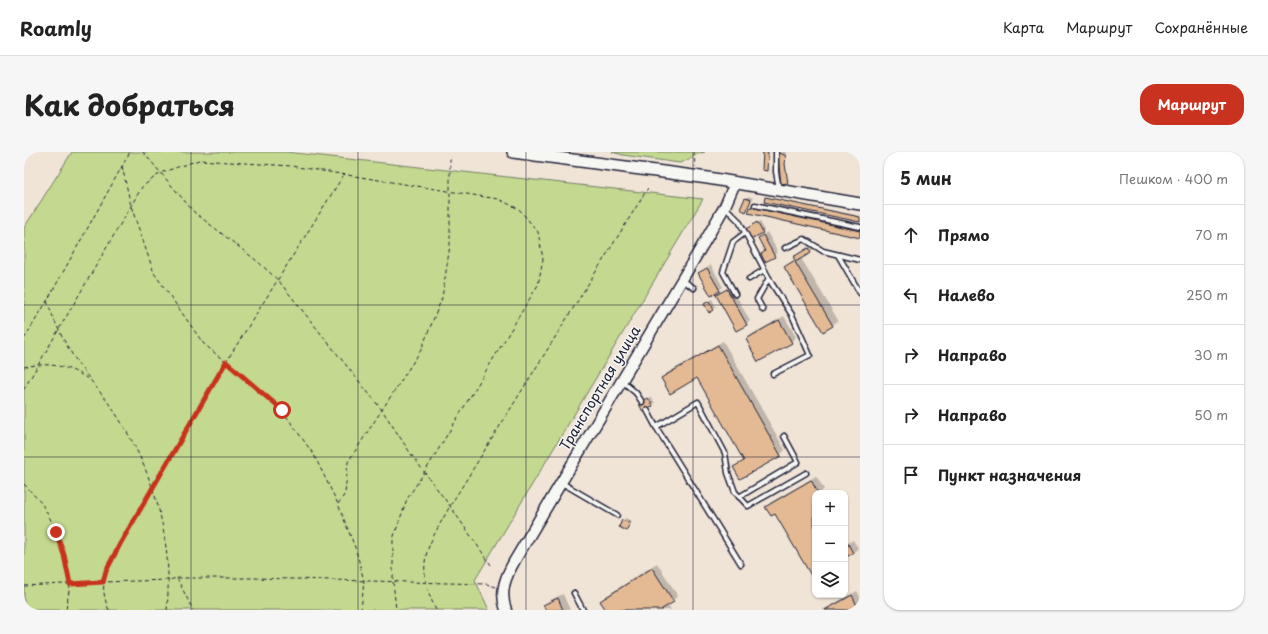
<!DOCTYPE html>
<html lang="ru">
<meta charset="utf-8">
<style>
body{margin:0;font-family:"Playpen Sans",sans-serif;background:#f6f6f6;color:#222}
.controls{position:absolute;right:12px;bottom:12px;display:grid;overflow:hidden;border-radius:8px;box-shadow:0 1px 3px #0004}
.controls button{width:36px;height:36px;display:grid;place-items:center;padding:0;border:0;border-bottom:1px solid #e0e0e0;background:#fff;color:#222;font:20px sans-serif}
.stop{position:absolute;width:12px;height:12px;margin:-9px;border:3px solid #c8321e;border-radius:50%;background:#fff}
.stop.end{background:#c8321e;border-color:#fff;box-shadow:0 1px 4px #0008}
.list{margin:0;padding:0;list-style:none}
h2{display:flex;justify-content:space-between;align-items:center;height:52px;margin:0;padding:0 16px;font-size:17px}
h2 small{font-size:13px;font-weight:400;color:#767676}
.list li{display:grid;grid-template-columns:26px 1fr auto;gap:12px;align-items:center;box-sizing:border-box;height:60px;padding:0 16px;border-top:1px solid #e0e0e0}
.list b{display:block;font-size:15px;white-space:nowrap}
.list em{font-size:13px;font-style:normal;color:#767676}
.icon{flex:none;width:22px;height:22px;fill:none;stroke:currentColor;stroke-width:2;stroke-linecap:round;stroke-linejoin:round}
.map{position:relative;flex:none;width:836px;height:458px;overflow:hidden;border-radius:16px}
header{display:flex;align-items:center;gap:24px;box-sizing:border-box;height:56px;padding:0 20px;background:#fff;border-bottom:1px solid #e0e0e0}
header strong{font-size:19px}
nav{display:flex;gap:22px;margin-inline-start:auto;font-size:14px}
.intro{display:flex;align-items:center;justify-content:space-between;box-sizing:border-box;height:96px;padding:0 24px}
h1{margin:0;font-size:28px}
.button{padding:10px 18px;border-radius:16px;background:#c8321e;color:#fff;font-size:14px;font-weight:700}
main{display:flex;gap:24px;padding:0 24px}
aside{flex:1;background:#fff;border-radius:16px;box-shadow:0 1px 3px #0004}
.map>svg:first-child{display:block}
.green{fill:#c3d98f;stroke:#727e65}
.shadow{fill:#0003}
.building{fill:#e3ba93;stroke:#22223b}
.lines{fill:none;stroke-linecap:round;stroke-linejoin:round}
.service-casing{stroke:#22223b;stroke-width:7}
.tertiary-casing{stroke:#22223b;stroke-width:13}
.secondary-casing{stroke:#22223b;stroke-width:14}
.path{stroke:#22223b;stroke-width:1;stroke-dasharray:4 3;stroke-linecap:butt}
.service{stroke:#f6f6f2;stroke-width:4}
.tertiary{stroke:#f6f6f2;stroke-width:10}
.secondary{stroke:#f6f6f2;stroke-width:11}
.route{stroke:#c8321e;stroke-width:5}
.grid{fill:none;stroke:#22223b;stroke-width:1;stroke-opacity:0.55}
.labels{text-anchor:middle;stroke-width:3;stroke-linejoin:round;paint-order:stroke}
.street-label{font-size:14px;fill:#22223b;stroke:#f6f6f2}
</style>
<header>
<strong>Roamly</strong>
<nav><a>Карта</a><a>Маршрут</a><a>Сохранённые</a></nav>
</header>
<div class="intro"><h1>Как добраться</h1><a class="button">Маршрут</a></div>
<main>
<div class="map">
<svg width="836" height="458" viewBox="0 0 836 458">
<rect width="100%" height="100%" fill="#f0e4d6"/>
<filter id="ink" filterUnits="userSpaceOnUse"><feTurbulence type="fractalNoise" baseFrequency=".025" numOctaves="2"/><feDisplacementMap in="SourceGraphic" scale="8" xChannelSelector="R" yChannelSelector="G"/><feConvolveMatrix kernelMatrix="1 2 1 2 8 2 1 2 1" color-interpolation-filters="sRGB"/></filter>
<g filter="url(#ink)">
<g class="green">
<polygon points="48,0 262,0 679,47 451,428 465,458 0,458 0,76"/>
<path d="M588 0H681C673 1 665 8 656 11L599 3Z"/>
</g>
<g class="shadow">
<polygon points="758,0 763,0 762,2 763,3 761,11 764,31 755,5"/>
<polygon points="724,44 729,46 722,58 717,56"/>
<polygon points="742,45 836,64 836,69"/>
<polygon points="727,54 836,79 836,85 726,55"/>
<polygon points="736,69 740,78 738,80 723,77"/>
<polygon points="743,80 754,100 742,109 738,102 742,98 735,86"/>
<polygon points="790,92 791,95 786,100 777,106 814,168 809,173 799,178 761,115 771,107 771,105 776,100"/>
<polygon points="687,113 699,135 695,138 675,121"/>
<polygon points="707,134 726,169 722,172 693,144"/>
<polygon points="688,147 692,155 685,159 681,152"/>
<polygon points="760,164 772,185 767,190 723,187 728,182"/>
<polygon points="699,189 761,298 756,303 711,315 721,308 673,225 638,226 643,221"/>
<polygon points="627,245 631,251 628,254 618,250"/>
<polygon points="792,324 800,337 796,341 791,341 791,422 788,424 751,360 742,355 747,350"/>
<polygon points="601,366 608,369 603,378 596,375"/>
<polygon points="821,386 824,391 829,388 834,396 829,401 821,405"/>
<polygon points="633,411 654,444 643,453 647,458 583,458 577,449 582,444"/>
<polygon points="833,439 836,445 836,458 798,458"/>
<polygon points="539,442 546,458 523,458 521,453 526,448"/>
</g>
<g class="building">
<polygon points="739,0 744,0 743,19 738,18"/>
<polygon points="756,1 762,4 761,12 764,31 757,32 754,5"/>
<polygon points="741,45 836,65 836,70 740,50"/>
<polygon points="721,46 727,48 722,60 716,57"/>
<polygon points="726,55 836,79 836,86 724,61"/>
<polygon points="733,70 739,81 727,87 722,77"/>
<polygon points="739,83 751,105 741,110 737,102 741,99 734,86"/>
<polygon points="784,96 787,101 771,110 809,174 799,180 760,115 771,108 769,105"/>
<polygon points="683,116 696,139 687,144 674,121"/>
<polygon points="703,137 723,173 712,179 692,143"/>
<polygon points="685,149 690,158 685,161 680,152"/>
<polygon points="755,168 768,191 734,210 722,187"/>
<polygon points="694,193 757,304 716,327 709,315 720,309 673,226 646,242 637,226"/>
<polygon points="624,246 629,254 619,260 615,252"/>
<polygon points="787,328 794,341 791,341 790,346 791,424 788,425 751,362 747,364 741,355"/>
<polygon points="598,368 606,371 603,379 595,375"/>
<polygon points="824,392 829,401 821,406 821,394"/>
<polygon points="628,416 650,450 638,457 639,458 582,458 576,449"/>
<polygon points="828,443 835,458 801,458"/>
<polygon points="534,446 539,458 522,458 519,453"/>
</g>
<g class="lines">
<g class="service-casing">
<g id="service">
<polyline points="752,0 752,20 755,37"/>
<polyline points="731,53 836,75"/>
<polyline points="701,55 715,69 748,132 768,163 786,203 749,222"/>
<polyline points="761,96 780,87 799,99 836,108"/>
<polyline points="814,103 836,141"/>
<polyline points="725,127 740,118"/>
<polyline points="658,128 670,136"/>
<polyline points="711,142 699,120 709,90 721,81"/>
<polyline points="739,158 733,147 745,126"/>
<polyline points="598,229 612,241 618,250"/>
<polyline points="623,258 632,275 717,412"/>
<polyline points="632,275 674,250 701,301 704,321 711,340 724,354 782,321"/>
<polyline points="538,331 593,363"/>
<polyline points="715,345 774,310 760,284"/>
<polyline points="550,441 559,458"/>
</g>
</g>
<g class="tertiary-casing">
<path id="tertiary" d="M482 458C475 439 482 424 491 408L684 84 701 54 711 31"/>
</g>
<g class="secondary-casing">
<polyline id="secondary" points="489,0 684,26 836,52"/>
</g>
<g class="path">
<polyline points="119,0 170,60 233,109 254,128 358,258 389,305 426,354 467,413"/>
<polyline points="670,0 671,15"/>
<polyline points="98,14 107,54 130,121 179,191 258,258 290,303 314,352 332,398 340,429 337,458"/>
<path d="M23 149C31 172 41 193 56 214 67 230 81 245 92 262 131 322 149 387 143 458"/>
<polyline points="0,187 23,149 106,0"/>
<path d="M0 215C23 210 44 213 64 227"/>
<polyline points="0,237 118,35 136,21 175,8 267,14 474,47 495,57 514,80 519,107 514,133 400,321 383,347 369,387 369,429 372,458"/>
<polyline points="0,332 18,352 29,372 36,390 46,432 42,458"/>
<polyline points="314,352 321,342 324,310 397,198 418,146 426,93 426,7"/>
<polyline points="153,426 169,458"/>
<polyline points="0,434 79,430 145,428 153,426 230,426 462,432 472,435"/>
<path d="M85 458C73 431 83 415 96 391L202 210 319 24"/>
<path d="M412 458C404 442 398 423 402 404 405 389 418 369 426 354L624 36"/>
</g>
<use href="#service" class="service"/>
<use href="#tertiary" class="tertiary"/>
<use href="#secondary" class="secondary"/>
</g>
</g>
<g class="lines" filter="url(#ink)">
<polyline class="route" points="32,380 40,403 46,432 79,430 82,419 96,392 202,210 258,258"/>
</g>
<path class="grid" d="M167 0V458M334 0V458M502 0V458M669 0V458M0 153H836M0 305H836"/>
<g class="labels">
<g class="street-label">
<text transform="translate(576 236) rotate(-59)" y="5">Транспортная улица</text>
</g>
</g>
</svg>
<div class="controls">
<button>+</button>
<button>−</button>
<button><svg class="icon" aria-label="layers" viewBox="0 0 24 24"><path d="M12 4l9 5-9 5-9-5zM3 14l9 5 9-5"/></svg></button>
</div>
<div class="stop" style="left:258px;top:258px"></div>
<div class="stop end" style="left:32px;top:380px"></div>
</div>
<aside>
<h2>5 мин<small>Пешком · 400 m</small></h2>
<ul class="list">
<li><svg class="icon" aria-label="ahead" viewBox="0 0 24 24"><path d="M12 20V5M6 11l6-6 6 6"/></svg><div><b>Прямо</b></div><em>70 m</em></li>
<li><svg class="icon" aria-label="left" viewBox="0 0 24 24"><path d="M17 20v-9H6M10 6l-5 5 5 5"/></svg><div><b>Налево</b></div><em>250 m</em></li>
<li><svg class="icon" aria-label="right" viewBox="0 0 24 24"><path d="M7 20v-9h11M14 6l5 5-5 5"/></svg><div><b>Направо</b></div><em>30 m</em></li>
<li><svg class="icon" aria-label="right" viewBox="0 0 24 24"><path d="M7 20v-9h11M14 6l5 5-5 5"/></svg><div><b>Направо</b></div><em>50 m</em></li>
<li><svg class="icon" aria-label="arrive" viewBox="0 0 24 24"><path d="M6 21V4h12l-3 4 3 4H6"/></svg><div><b>Пункт назначения</b></div></li>
</ul>
</aside>
</main>
